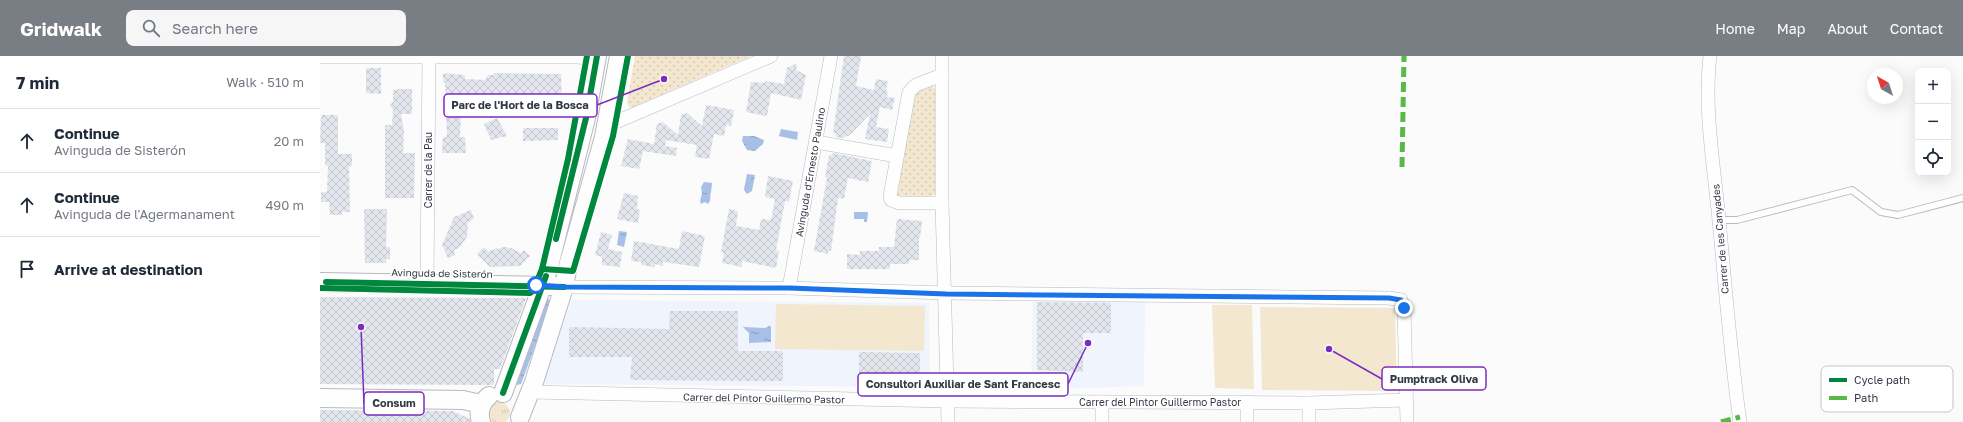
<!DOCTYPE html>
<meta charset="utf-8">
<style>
body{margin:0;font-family:"Golos Text",sans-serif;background:#f6f6f7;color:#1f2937}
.controls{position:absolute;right:12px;top:12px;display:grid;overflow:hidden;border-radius:8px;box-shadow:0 4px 16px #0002}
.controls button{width:36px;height:36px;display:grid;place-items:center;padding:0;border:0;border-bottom:1px solid #e0e1e3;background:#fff;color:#1f2937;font:20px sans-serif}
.compass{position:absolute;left:1547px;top:12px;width:36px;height:36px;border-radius:50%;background:#fff;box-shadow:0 4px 16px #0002;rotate:321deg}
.stop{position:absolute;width:12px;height:12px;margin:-9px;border:3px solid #1a73e8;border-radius:50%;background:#fff}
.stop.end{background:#1a73e8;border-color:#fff;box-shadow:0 1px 4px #0008}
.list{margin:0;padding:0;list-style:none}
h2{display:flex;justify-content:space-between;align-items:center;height:52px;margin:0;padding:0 16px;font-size:17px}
h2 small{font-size:13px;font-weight:400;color:#747a83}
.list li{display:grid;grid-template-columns:26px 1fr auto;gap:12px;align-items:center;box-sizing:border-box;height:64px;padding:0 16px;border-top:1px solid #e0e1e3}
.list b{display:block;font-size:15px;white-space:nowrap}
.list p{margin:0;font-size:13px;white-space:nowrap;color:#747a83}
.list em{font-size:13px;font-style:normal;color:#747a83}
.icon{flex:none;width:22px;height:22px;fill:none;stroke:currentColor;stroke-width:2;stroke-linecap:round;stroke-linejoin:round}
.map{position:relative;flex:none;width:1643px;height:366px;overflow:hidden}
header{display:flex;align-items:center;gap:24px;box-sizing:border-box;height:56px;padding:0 20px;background:#797e85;color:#fff}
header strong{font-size:19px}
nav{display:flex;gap:22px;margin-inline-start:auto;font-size:14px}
.search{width:280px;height:36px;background:#f6f6f7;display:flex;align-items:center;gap:10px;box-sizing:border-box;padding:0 14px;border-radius:8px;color:#747a83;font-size:15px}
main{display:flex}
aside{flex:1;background:#fff}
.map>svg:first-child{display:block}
.built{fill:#eff4fd}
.grass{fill:url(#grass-tufts)}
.park{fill:url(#park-dots)}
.pitch{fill:#f3e7d0}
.water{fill:url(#water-ripples)}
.building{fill:url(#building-cross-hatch)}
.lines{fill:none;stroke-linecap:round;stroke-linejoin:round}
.lane-casing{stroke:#b7babf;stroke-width:8}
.street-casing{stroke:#b7babf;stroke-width:14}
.secondary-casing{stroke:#b7babf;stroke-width:20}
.lane{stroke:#fefefe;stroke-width:6}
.street{stroke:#fefefe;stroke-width:13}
.secondary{stroke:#fefefe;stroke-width:18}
.quiet{stroke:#58b947;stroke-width:5;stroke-dasharray:10 5;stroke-linecap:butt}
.cycleway-casing{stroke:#fff;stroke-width:8}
.cycleway{stroke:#00873e;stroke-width:6}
.route{stroke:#1a73e8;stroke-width:5}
.labels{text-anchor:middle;stroke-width:3;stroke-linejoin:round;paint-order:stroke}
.street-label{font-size:10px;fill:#333a45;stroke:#fff}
.key{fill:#fff;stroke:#c2c4c7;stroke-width:1}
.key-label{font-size:11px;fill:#333a45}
.leader{fill:none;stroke:#7b2cbf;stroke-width:1.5}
.callout-dot{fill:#7b2cbf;stroke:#fff;stroke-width:1.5}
.callout{fill:#fff;stroke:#7b2cbf;stroke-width:1.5}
.callout-label{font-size:11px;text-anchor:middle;font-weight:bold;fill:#333a45}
</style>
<header>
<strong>Gridwalk</strong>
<div class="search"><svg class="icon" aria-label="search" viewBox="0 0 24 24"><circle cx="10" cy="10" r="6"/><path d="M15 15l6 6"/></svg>Search here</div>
<nav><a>Home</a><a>Map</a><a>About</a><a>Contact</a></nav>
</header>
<main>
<aside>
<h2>7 min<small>Walk · 510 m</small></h2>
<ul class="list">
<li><svg class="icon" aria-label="ahead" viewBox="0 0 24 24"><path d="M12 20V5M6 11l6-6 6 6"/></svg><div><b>Continue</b><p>Avinguda de Sisterón</p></div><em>20 m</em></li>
<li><svg class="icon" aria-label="ahead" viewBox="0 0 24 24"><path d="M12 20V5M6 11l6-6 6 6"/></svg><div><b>Continue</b><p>Avinguda de l'Agermanament</p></div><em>490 m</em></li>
<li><svg class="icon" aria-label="arrive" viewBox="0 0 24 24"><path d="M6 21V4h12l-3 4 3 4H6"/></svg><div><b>Arrive at destination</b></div></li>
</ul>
</aside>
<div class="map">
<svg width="1643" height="366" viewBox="0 0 1643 366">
<defs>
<pattern id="grass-tufts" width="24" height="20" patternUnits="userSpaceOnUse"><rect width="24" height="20" fill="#f3e7d0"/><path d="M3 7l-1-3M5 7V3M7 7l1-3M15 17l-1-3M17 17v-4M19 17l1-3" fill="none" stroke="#d1c7b4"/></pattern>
<pattern id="park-dots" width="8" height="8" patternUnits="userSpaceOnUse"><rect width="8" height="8" fill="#f3e7d0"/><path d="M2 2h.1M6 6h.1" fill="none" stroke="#d1c7b4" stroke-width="1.8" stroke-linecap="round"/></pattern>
<pattern id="water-ripples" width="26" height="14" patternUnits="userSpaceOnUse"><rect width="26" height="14" fill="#a8c0e7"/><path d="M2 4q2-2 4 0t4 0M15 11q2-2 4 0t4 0" fill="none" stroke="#899dbd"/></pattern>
<pattern id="building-cross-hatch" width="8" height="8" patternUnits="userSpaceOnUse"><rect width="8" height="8" fill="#e3e6ed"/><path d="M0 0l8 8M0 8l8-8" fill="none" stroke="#c3c6cd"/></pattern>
</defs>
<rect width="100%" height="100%" fill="#fbfbfb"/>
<g class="built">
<polygon points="713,243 825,244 824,330 711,334"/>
<polygon points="252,244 609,247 610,331 221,328"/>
</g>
<circle class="grass" cx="179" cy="357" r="11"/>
<g class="park">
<polygon points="315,0 431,0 313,51 309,51 307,46"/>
<polygon points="611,29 617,34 617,137 609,142 581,142 577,139 594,41 598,34"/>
</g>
<g class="pitch">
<polygon points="456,248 605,250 604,295 455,293"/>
<polygon points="892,249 932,249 934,333 895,332"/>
<polygon points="940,251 1075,252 1077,335 942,334"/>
</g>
<g class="water">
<polygon points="461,73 478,76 477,84 459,80"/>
<polygon points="423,80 434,80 444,84 443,88 435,95 427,94 422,85"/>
<polygon points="427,118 435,119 432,135 427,138 424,134"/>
<path d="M384 126 392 127C392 133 390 138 390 145L388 148 385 146 381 148 380 145 382 137 381 131Z"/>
<polygon points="534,156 548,156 547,166 544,166 544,163 534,163"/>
<polygon points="299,175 307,176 304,191 297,189"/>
<polygon points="229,243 231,247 201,328 197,329 196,325 226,245"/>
<polygon points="449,270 451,271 451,286 429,287 429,277 423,271 445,272"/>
</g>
<g class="building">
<polygon points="524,0 541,0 536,30 554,34 556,23 568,25 566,35 568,35 567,41 575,42 572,54 560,51 556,71 569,73 567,86 545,83 550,58 530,79 522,82 516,81 516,77 513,77"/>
<polygon points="477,7 476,14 486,19 481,44 451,37 447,60 426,56 431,26 445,27 445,25 464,28 467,12"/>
<polygon points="46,12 61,12 61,38 46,37"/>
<polygon points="123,17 145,19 145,23 165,24 168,19 174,19 174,17 241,18 242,49 226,48 226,46 165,47 165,42 147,42 147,44 143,44 143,58 141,58 140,81 145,81 146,97 122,97 123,81 127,81 125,27 123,27"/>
<polygon points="79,33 92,33 92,58 81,58 84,76 83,97 95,97 94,142 65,142 65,69 72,69 73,54 70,50 73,45 73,34"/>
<polygon points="386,49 414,54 411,70 406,69 404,80 394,78 389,103 375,101 377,89 346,84 345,90 357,92 356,100 323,95 319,113 301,110 308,83 334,88 337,68 343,66 358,79 361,59 367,57 382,70"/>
<polygon points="1,59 18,59 18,98 32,98 32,110 29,110 30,156 22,156 22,159 10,159 9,146 1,146 1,136 7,136 8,110 5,109 5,87 0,87"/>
<polygon points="177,62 187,80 171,84 164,68"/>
<polygon points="203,72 238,72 238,84 203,85"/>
<polygon points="513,97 552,105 548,126 528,122 524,143 518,142 511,195 508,195 508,198 494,195 507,122 505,121 509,99 512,99"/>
<polygon points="448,120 473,125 469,146 465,145 456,194 459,195 456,212 422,205 422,211 402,207 404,197 401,196 409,153 418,155 416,170 439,174 441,163 451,164 455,143 445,141"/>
<polygon points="304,137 318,140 317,153 320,154 318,167 297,163"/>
<polygon points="44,153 67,153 66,191 70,191 70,203 66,203 66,207 45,207"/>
<polygon points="151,154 154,163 148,166 147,181 139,192 134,194 135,199 128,202 122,189 134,161"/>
<polygon points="577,163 602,165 600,182 599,182 599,204 589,204 589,208 570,208 570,213 527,213 527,198 540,199 540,195 559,195 559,191 574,191"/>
<polygon points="362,175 385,180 379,211 343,206 343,210 335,208 334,211 321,209 321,206 311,205 314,185 359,193"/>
<polygon points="281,176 292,179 288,193 302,196 300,211 282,209 282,201 275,199"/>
<polygon points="164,191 169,196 171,194 184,191 191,192 201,197 204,194 210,200 200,210 170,211 157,198"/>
<polygon points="0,241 206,242 180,313 174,313 174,329 0,328"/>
<polygon points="717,246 791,247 791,277 763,277 763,316 717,314"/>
<polygon points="350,255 418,255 418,295 463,295 463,325 310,324 312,301 249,301 249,271 349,273"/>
<polygon points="539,296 600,297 600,321 593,321 593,326 539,325"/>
<polygon points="0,354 133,355 150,363 150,366 0,366"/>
</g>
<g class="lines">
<g class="lane-casing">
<polyline id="lane" points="1399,164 1417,164 1532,134 1561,156 1578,159 1643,142"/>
</g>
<g class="street-casing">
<g id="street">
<polyline points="622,0 622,147 628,366"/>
<path d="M1390 0C1384 51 1393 104 1398 154 1405 225 1410 296 1420 366"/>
<polyline points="0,1 259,1 276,4"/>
<polyline points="622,19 596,29 589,36 570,140 571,144 579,147 622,147"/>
<polyline points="287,65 296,66 451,0"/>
<polyline points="496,86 577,100"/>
<polyline points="107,227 109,1"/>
<polyline points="244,231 469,232 626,237 1069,242 1081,244 1084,252 1087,366"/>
<polyline points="469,232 511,0"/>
<polyline points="211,336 628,345 989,347 1086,344"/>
<polyline points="782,366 782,346"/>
<polyline points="927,366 927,346"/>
<polyline points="989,366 989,347"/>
</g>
</g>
<g class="secondary-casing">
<g id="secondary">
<polyline points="0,226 235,230"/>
<polyline points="183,337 228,214 266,62 277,0"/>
<polyline points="0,342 143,344 161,348"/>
<polyline points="200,361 214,326 244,231 247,214 284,81 299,0"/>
<path d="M161 366C158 356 160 347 169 340"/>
</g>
</g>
<use href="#lane" class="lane"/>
<use href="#street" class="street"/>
<use href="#secondary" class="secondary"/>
<g class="quiet">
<polyline points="1082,111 1084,0"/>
<polyline points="1401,366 1420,361"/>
</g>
<g class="cycleway-casing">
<g id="cycleway">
<polyline points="236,183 266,62 277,0"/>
<polyline points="222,213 253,215 293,80 308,0"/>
<polyline points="6,226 244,231"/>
<polyline points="0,232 210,237 213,235 222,213 248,103 267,0"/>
<polyline points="183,337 226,220"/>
</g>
</g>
<use href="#cycleway" class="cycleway"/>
</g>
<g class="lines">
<polyline class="route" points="216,229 244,231 469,232 626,238 1069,242 1081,244 1084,252"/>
</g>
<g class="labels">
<g class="street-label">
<text transform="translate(108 114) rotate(-90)" y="4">Carrer de la Pau</text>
<text transform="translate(490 116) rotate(-80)" y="4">Avinguda d'Ernesto Paulino</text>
<text transform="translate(1400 183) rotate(-95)" y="4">Carrer de les Canyades</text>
<text transform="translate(122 217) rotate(1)" y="4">Avinguda de Sisterón</text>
<text transform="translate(444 342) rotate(1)" y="4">Carrer del Pintor Guillermo Pastor</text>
<text x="840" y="350">Carrer del Pintor Guillermo Pastor</text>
</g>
</g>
<rect x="1501" y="310" width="132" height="46" rx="6" class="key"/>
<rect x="1509" y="322" width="18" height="4" fill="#00873e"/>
<rect x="1509" y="340" width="18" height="4" fill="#58b947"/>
<g class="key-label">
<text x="1534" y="328">Cycle path</text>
<text x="1534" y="346">Path</text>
</g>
<path class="leader" d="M344 23L277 49M1009 293L1062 323M768 287L748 328M41 271L44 348"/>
<g class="callout-dot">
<circle cx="344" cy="23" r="4"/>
<circle cx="1009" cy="293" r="4"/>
<circle cx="768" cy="287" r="4"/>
<circle cx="41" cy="271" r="4"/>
</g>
<g class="callout">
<rect x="124" y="38" width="153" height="23" rx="4"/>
<rect x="1062" y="311" width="104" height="23" rx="4"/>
<rect x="538" y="317" width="210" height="23" rx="4"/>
<rect x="44" y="336" width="60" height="23" rx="4"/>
</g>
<g class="callout-label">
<text x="200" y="53">Parc de l'Hort de la Bosca</text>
<text x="1114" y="327">Pumptrack Oliva</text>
<text x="643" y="332">Consultori Auxiliar de Sant Francesc</text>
<text x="74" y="351">Consum</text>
</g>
</svg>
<div class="controls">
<button>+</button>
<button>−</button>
<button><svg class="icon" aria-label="locate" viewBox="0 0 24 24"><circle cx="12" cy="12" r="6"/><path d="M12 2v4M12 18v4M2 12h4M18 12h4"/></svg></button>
</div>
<svg class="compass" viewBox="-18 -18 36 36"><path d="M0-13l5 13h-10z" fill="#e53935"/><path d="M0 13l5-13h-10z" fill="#747a83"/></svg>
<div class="stop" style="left:216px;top:229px"></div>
<div class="stop end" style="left:1084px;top:252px"></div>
</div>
</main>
